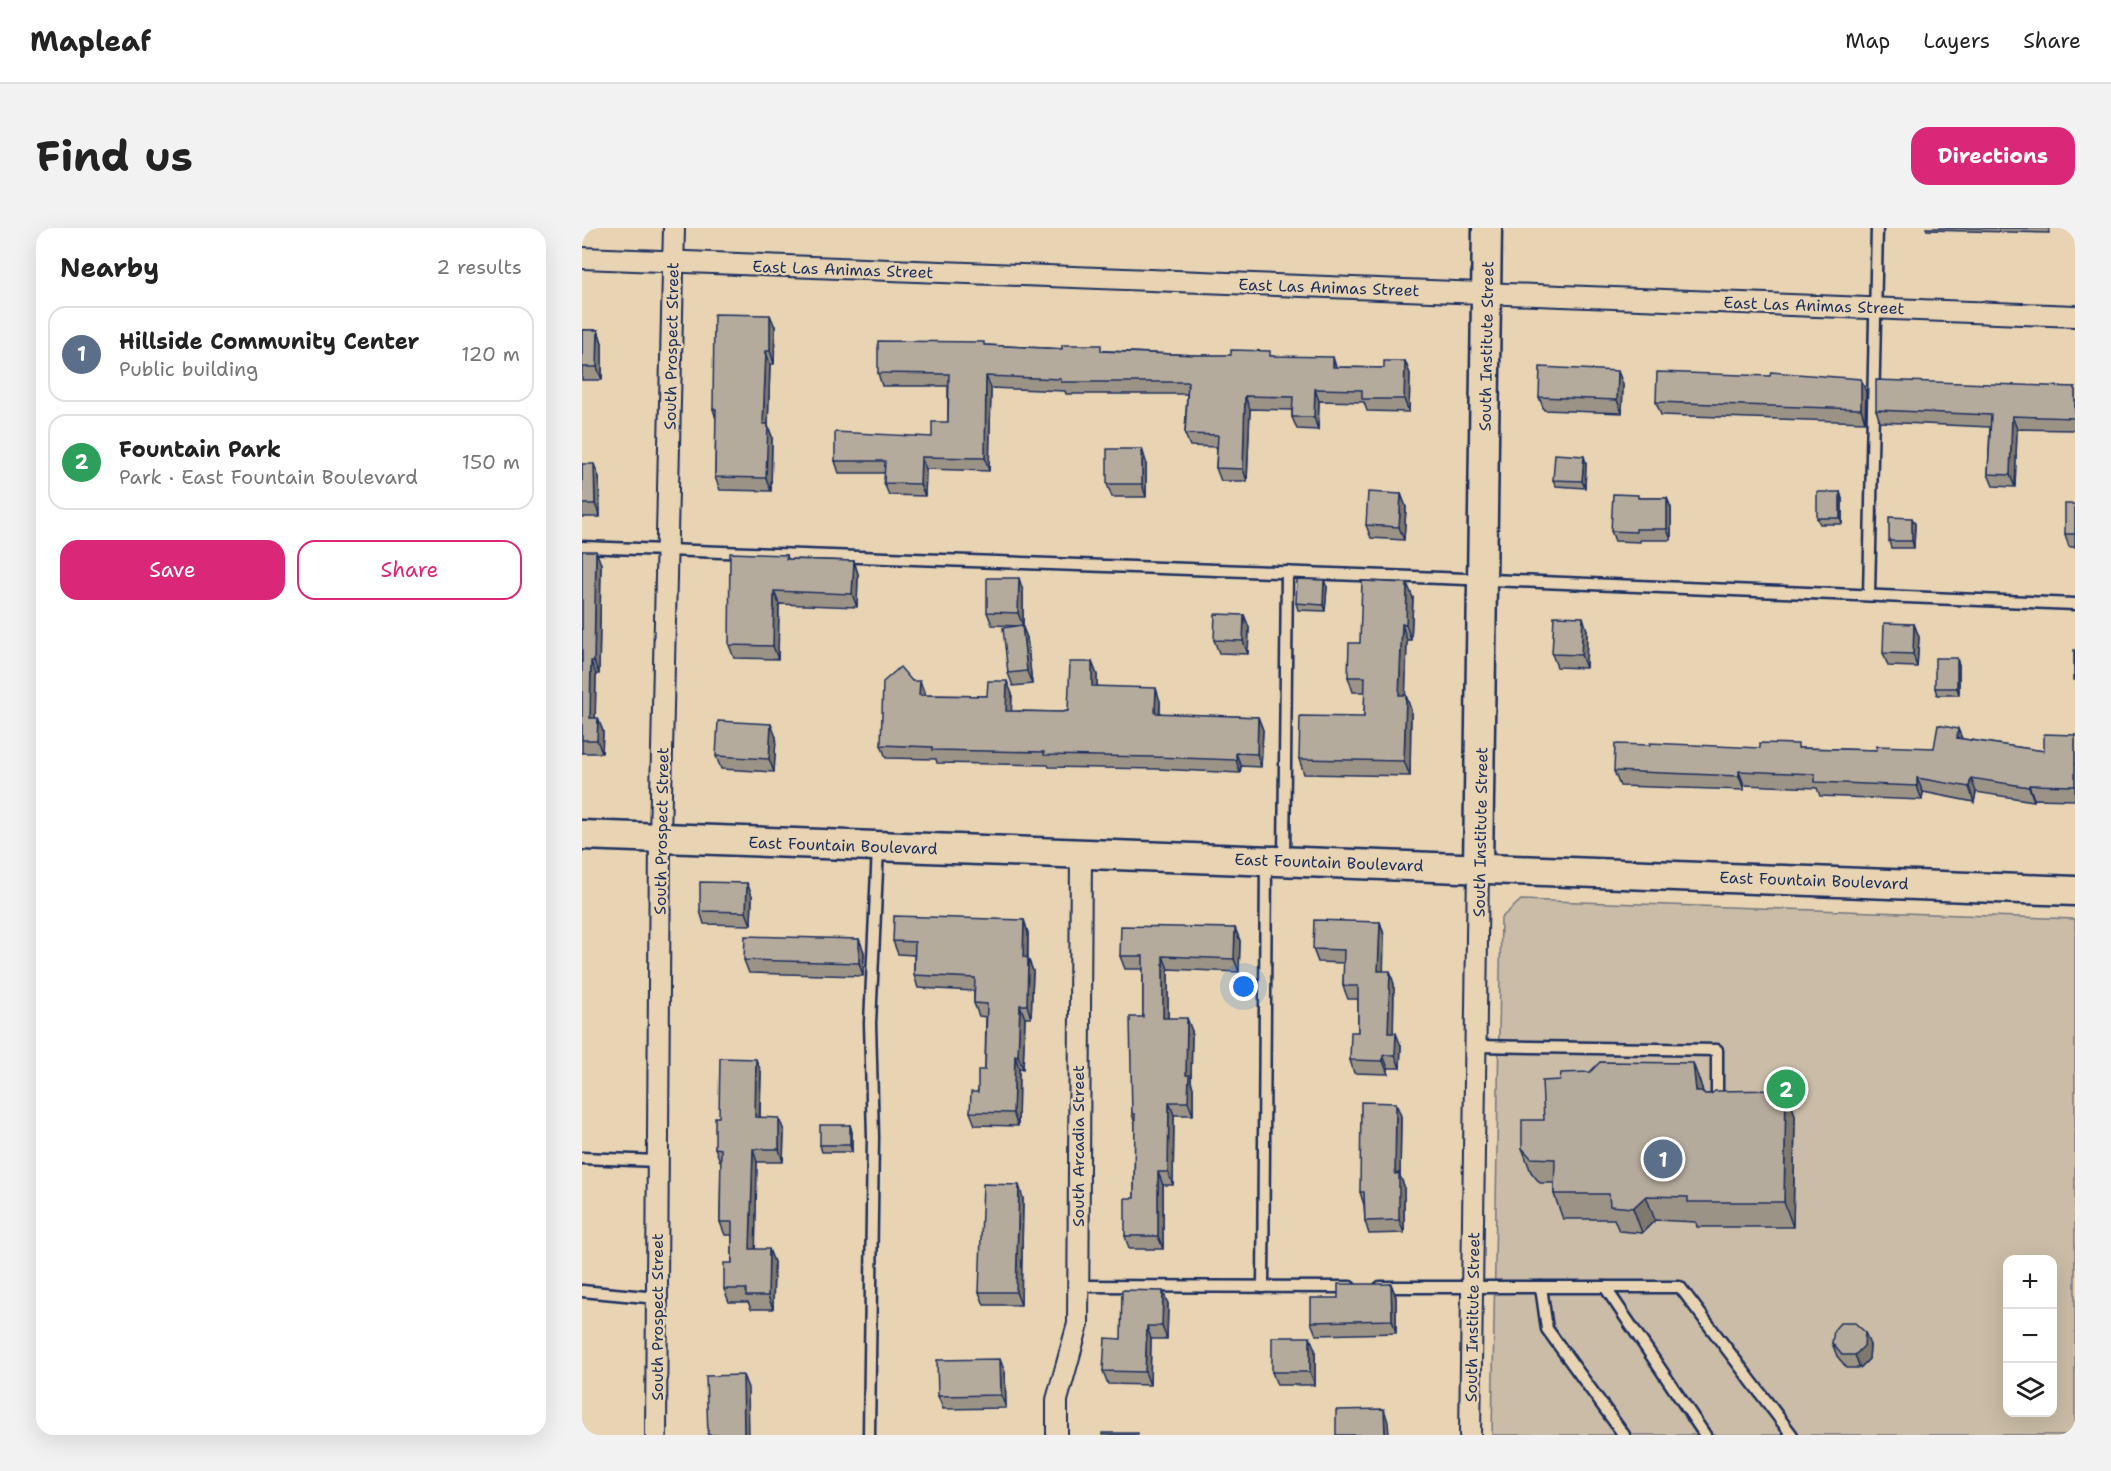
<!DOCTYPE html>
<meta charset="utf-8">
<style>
body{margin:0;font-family:"Shantell Sans",sans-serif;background:#f2f2f2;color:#222}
.controls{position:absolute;right:18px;bottom:18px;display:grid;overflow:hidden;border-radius:12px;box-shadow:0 6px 24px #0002}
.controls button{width:54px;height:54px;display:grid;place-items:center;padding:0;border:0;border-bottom:2px solid #e0e0e0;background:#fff;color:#222;font:30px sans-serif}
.you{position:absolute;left:662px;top:759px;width:21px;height:21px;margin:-15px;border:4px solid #fff;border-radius:50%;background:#1a73e8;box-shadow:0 0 0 9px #1a73e833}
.badge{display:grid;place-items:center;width:39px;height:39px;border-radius:50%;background:#db2777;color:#fff;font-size:20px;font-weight:700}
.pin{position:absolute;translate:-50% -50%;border:3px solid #fff;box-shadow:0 2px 6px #0006}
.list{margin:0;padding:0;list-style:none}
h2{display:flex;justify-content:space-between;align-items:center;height:78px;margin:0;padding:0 24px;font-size:26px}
h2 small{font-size:20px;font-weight:400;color:#767676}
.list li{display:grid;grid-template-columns:39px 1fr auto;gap:18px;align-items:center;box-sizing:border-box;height:96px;margin:0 12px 12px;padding:0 12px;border:2px solid #e0e0e0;border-radius:18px}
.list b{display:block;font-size:22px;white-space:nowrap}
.list p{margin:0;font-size:20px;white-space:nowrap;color:#767676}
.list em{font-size:20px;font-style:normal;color:#767676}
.actions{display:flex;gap:12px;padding:18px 24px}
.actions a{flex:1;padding:14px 0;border:2px solid #db2777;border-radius:18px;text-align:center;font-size:21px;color:#db2777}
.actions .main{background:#db2777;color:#fff}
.icon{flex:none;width:33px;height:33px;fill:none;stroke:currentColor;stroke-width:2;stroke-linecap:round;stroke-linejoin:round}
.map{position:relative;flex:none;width:1493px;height:1207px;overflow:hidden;border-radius:18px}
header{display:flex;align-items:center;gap:36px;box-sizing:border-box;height:84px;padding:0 30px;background:#fff;border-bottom:2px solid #e0e0e0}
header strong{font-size:28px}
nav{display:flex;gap:33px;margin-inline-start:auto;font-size:21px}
.intro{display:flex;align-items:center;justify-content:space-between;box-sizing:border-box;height:144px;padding:0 36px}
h1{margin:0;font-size:42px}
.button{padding:15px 27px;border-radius:18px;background:#db2777;color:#fff;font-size:21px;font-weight:700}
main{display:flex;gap:36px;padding:0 36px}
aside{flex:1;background:#fff;border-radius:18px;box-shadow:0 6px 24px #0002}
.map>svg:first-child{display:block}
.green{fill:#cabca6;stroke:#727682;stroke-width:1.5;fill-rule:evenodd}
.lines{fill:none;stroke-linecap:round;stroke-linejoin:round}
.lane-casing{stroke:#1b2f5e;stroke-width:15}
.street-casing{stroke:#1b2f5e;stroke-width:24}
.secondary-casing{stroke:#1b2f5e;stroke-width:33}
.lane{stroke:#e8d4b2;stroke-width:10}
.street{stroke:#e8d4b2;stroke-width:20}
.secondary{stroke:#e8d4b2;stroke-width:28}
.wall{fill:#9c9387;stroke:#1b2f5e;stroke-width:1.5}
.shaded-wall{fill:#7f786e;stroke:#1b2f5e;stroke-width:1.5}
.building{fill:#b5ab9d;stroke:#1b2f5e;stroke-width:1.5}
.labels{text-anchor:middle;stroke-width:5;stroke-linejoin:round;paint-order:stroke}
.street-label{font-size:16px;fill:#1b2f5e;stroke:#e8d4b2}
</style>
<header>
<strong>Mapleaf</strong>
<nav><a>Map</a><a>Layers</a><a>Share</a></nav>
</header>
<div class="intro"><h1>Find us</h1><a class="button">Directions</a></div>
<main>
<aside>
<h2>Nearby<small>2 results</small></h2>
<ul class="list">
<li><span class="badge" style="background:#5c6f8a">1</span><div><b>Hillside Community Center</b><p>Public building</p></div><em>120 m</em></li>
<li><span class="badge" style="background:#2e9e5b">2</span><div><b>Fountain Park</b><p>Park · East Fountain Boulevard</p></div><em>150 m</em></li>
</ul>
<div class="actions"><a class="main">Save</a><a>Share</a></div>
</aside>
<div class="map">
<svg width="1493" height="1207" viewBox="0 0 1493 1207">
<rect width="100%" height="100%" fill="#e8d4b2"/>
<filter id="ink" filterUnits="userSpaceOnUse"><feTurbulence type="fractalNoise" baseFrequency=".0167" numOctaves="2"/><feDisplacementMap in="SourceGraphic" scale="12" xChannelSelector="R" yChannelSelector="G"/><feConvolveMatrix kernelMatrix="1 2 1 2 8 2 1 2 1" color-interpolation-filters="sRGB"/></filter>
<g filter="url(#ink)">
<path class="green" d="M939 672 1493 691V1207H910L919 690ZM1426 1032H1470V1184H1426Z"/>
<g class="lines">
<g class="lane-casing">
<g id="lane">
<polyline points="0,319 859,350 1493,376"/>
<polyline points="1287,367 1295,0"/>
<polyline points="702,632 705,344"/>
<polyline points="894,818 1135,822 1135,877"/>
<polyline points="0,930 75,933"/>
<polyline points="495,1058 768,1059"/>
<polyline points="681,1059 684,633"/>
<polyline points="798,1059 1098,1059 1210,1207"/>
<polyline points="959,1059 965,1101 1042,1207"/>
<polyline points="1023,1059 1123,1207"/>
<polyline points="0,1063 75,1070"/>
<polyline points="287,1207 291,909 288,795 296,620"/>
</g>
</g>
<g class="street-casing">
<g id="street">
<polyline points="0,30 1493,88"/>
<polyline points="74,1207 78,610 92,0"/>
<polyline points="475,1207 475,1172 496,1096 499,626"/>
<polyline points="888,1207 896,639"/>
</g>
</g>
<g class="secondary-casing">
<g id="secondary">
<polyline points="0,607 1493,663"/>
<polyline points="896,639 905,0"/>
</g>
</g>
<use href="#lane" class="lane"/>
<use href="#street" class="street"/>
<use href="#secondary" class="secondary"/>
</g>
<g class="wall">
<polygon points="1344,0 1467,0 1467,5 1345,2"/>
<polygon points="193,99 192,136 188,136 186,198 190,209 189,263 138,262 133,249 134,191 131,181"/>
<polygon points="0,102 16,102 20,115 20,152 0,152"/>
<polygon points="403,117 613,127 690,128 754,139 802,140 823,133 828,146 827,184 785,183 782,174 737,173 736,202 715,201 710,189 710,182 668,181 665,253 639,253 634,240 635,219 608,218 603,206 605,166 484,166 483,163 409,160 407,243 344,241 343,268 307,267 302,255 303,245 257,245 253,233 350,209 366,194 366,158 300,158 296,145"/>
<polygon points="1041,156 1040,185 962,182 957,169"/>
<polygon points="1493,159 1493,202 1435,201 1433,259 1411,258 1406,246 1408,199 1298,194 1294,182"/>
<polygon points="1284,164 1283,194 1079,187 1074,174"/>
<polygon points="560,221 564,234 564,269 530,269 525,256"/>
<polygon points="1004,235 1003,260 974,258 971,252"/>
<polygon points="0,236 17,249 18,289 0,289"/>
<polygon points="1258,264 1260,271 1260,296 1238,296 1235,290"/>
<polygon points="819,266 824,279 822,312 789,310 784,297"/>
<polygon points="1057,270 1085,270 1089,280 1089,312 1058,312 1058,314 1033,313 1029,303"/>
<polygon points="1493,276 1493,319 1487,319 1483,306"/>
<polygon points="1333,296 1332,320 1309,320 1307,313"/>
<polygon points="0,323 19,336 17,446 14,446 13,490 21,503 20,525 0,525"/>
<polygon points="205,327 206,331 272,333 276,346 275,379 197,376 196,431 152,430 147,417"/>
<polygon points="745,359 743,383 716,382 714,375"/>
<polygon points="441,363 441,398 440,398 445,410 450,456 431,458 426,445 437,398 410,397 405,384"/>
<polygon points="831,370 829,412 825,412 823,467 829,482 828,548 722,546 717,531 782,489 783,464 771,464 766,449 778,415"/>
<polygon points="662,387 667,400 666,426 637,425 632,412"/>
<polygon points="1332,396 1337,409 1335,439 1306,438 1301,425"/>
<polygon points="1005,402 1004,440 975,439 970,426"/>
<polygon points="510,434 515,447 515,458 578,473 578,486 676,489 681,502 679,539 659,538 658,545 575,541 467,539 466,537 355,535 354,531 304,530 299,517 330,453 343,466 342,467 405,468 430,466 429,483 480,484 486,483"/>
<polygon points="1377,437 1377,467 1355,467 1353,460"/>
<polygon points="1376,501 1380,511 1462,523 1493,507 1493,572 1452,571 1452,573 1394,564 1392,574 1341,564 1340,572 1238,568 1235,560 1162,557 1162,562 1038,558 1032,543 1178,520 1218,520 1295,522 1352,520"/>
<polygon points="194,509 192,544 139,541 134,528"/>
<polygon points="165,655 170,668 169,697 122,696 118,683"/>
<polygon points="442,692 446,705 446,730 451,743 449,790 443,790 441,841 437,840 436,898 393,897 388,884 403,842 404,789 397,788 392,775 392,763 336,760 332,747 332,727 316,726 311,713"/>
<polygon points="798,694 802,707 801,743 812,756 811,805 819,818 818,840 806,840 806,846 772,845 768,832 776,804 776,771 766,771 761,758 762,735 736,734 731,721"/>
<polygon points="653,700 658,713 657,744 586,741 586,790 610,803 609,853 611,860 611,887 592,887 591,957 581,957 581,1021 547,1021 543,1008 552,970 553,896 550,886 561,789 561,741 543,741 538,728"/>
<polygon points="277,711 282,724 281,748 167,745 162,732"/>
<polygon points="179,844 178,889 202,903 201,934 175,934 173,1021 192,1034 191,1081 169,1081 166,1074 147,1074 142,1061 150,1035 150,1007 143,1007 138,994 139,933 138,933 133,920 137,889"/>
<polygon points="1120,860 1121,864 1123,866 1204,862 1213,887 1211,999 1115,999 1114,994 1073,992 1060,1005 1037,1003 1032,991 981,991 972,966 972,955 958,955 949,944 940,920 962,892"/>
<polygon points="819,888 818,948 822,958 822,1005 787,1006 783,993 782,977 778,964"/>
<polygon points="268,897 270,904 270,924 240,924 238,917"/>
<polygon points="441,970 439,1077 402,1077 397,1064"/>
<polygon points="809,1056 814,1069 814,1105 734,1107 729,1094 756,1070"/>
<polygon points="586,1076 585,1111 569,1111 568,1157 526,1156 521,1143 539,1111"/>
<polygon points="1250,1115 1288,1117 1287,1131 1278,1140 1265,1140 1255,1128"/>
<polygon points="733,1122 733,1157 695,1157 690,1144"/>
<polygon points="423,1144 424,1180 361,1181 356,1168"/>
</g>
<g class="shaded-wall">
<polygon points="188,87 193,99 192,136 188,123"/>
<polygon points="16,102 20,115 20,152 15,139"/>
<polygon points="184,123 188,136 186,198 190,209 189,263 184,250 181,196"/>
<polygon points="751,129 755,142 751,139"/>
<polygon points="823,133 828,146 827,184 822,171"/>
<polygon points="1036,143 1041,156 1040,185 1035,172"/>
<polygon points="404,148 409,160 407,243 403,230"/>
<polygon points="1279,151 1284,164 1283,194 1279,181"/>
<polygon points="733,161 737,173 736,202 732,189"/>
<polygon points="663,168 668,181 665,253 661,241"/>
<polygon points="1430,188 1435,201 1433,259 1428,247"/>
<polygon points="560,221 564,234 564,269 560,256"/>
<polygon points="1002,228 1004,235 1003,260 1000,253"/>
<polygon points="339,229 344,241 343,268 338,256"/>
<polygon points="12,236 17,249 18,289 13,276"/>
<polygon points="1258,264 1260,271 1260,296 1258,290"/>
<polygon points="819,266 824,279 822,312 817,299"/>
<polygon points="1085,270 1089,280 1089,312 1085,301"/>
<polygon points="1330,290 1333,296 1332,320 1330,313"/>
<polygon points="14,323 19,336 17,446 12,433"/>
<polygon points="272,333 276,346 275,379 270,366"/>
<polygon points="437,350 441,363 441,398 436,385"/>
<polygon points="742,352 745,359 743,383 741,377"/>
<polygon points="825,355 831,370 829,412 824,397"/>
<polygon points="192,363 197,376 196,431 191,418"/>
<polygon points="662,387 667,400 666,426 661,413"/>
<polygon points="1001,389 1005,402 1004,440 999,427"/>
<polygon points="820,396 825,412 823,482 817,467"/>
<polygon points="1332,396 1337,409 1335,439 1331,426"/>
<polygon points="440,397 445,410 450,456 445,443"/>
<polygon points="1375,430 1377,437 1377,467 1375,460"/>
<polygon points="9,433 14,446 13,503 8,490"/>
<polygon points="510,434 515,447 515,471 510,458"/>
<polygon points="338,453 343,466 342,480 337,467"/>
<polygon points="425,453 430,466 429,496 424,483"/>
<polygon points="574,460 578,473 577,498 573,485"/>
<polygon points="824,467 829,482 828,548 822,533"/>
<polygon points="676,489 681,502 679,539 675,526"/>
<polygon points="16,490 21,503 20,525 15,512"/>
<polygon points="189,496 194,509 192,544 187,531"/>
<polygon points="1376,501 1382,515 1375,510"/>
<polygon points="654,525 659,538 658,545 654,532"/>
<polygon points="1157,543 1162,557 1162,562 1157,548"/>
<polygon points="1335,550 1341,564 1340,572 1335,558"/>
<polygon points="1389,550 1394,564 1392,574 1387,559"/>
<polygon points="1447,557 1452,571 1452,573 1447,559"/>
<polygon points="165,655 170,668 169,697 164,684"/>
<polygon points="442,692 446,705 445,742 441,729"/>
<polygon points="798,694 802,707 801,756 796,743"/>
<polygon points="653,700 658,713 657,744 652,731"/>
<polygon points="277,711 282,724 281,748 277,735"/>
<polygon points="581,728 586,741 586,803 581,790"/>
<polygon points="446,730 451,743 449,790 445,777"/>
<polygon points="808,743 812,756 811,818 806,805"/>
<polygon points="438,777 443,790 441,841 436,828"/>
<polygon points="605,790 610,803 609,853 611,860 611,887 606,874 604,847"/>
<polygon points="814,805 819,818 818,840 813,827"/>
<polygon points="433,827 437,840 436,898 431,885"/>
<polygon points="801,827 806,840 806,846 801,833"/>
<polygon points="174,831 179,844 177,902 173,889"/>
<polygon points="1111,835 1120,860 1123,887 1114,863"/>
<polygon points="1204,862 1213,887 1211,999 1202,974"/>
<polygon points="587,874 592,887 591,957 586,944"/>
<polygon points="814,875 819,888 818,948 822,958 822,1005 817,992 813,946"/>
<polygon points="197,890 202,903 201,934 197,921"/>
<polygon points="268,897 270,904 270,924 268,917"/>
<polygon points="171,921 175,934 173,1034 168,1021"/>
<polygon points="576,944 581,957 581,1021 576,1008"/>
<polygon points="437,957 441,970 439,1077 434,1064"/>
<polygon points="1064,968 1073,992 1060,1005 1051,980"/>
<polygon points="187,1021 192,1034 191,1081 186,1068"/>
<polygon points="809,1056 814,1069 814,1105 810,1092"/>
<polygon points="581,1063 586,1076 585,1111 580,1098"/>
<polygon points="565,1098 569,1111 568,1157 563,1144"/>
<polygon points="1283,1104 1288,1117 1287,1131 1278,1140 1273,1127"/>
<polygon points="728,1109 733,1122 733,1157 728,1144"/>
<polygon points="418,1131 423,1144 424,1180 419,1167"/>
<polygon points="161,1147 166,1160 167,1207 162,1207"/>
<polygon points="802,1181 806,1194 807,1207 803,1207"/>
</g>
<g class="building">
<polygon points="132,86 188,87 188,123 184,123 181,196 186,196 184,250 133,249 134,181 131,181"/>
<polygon points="0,102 16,102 15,139 0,139"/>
<polygon points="296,113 402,114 402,117 480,121 480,117 519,117 519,123 613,127 649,127 649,122 688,123 688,128 751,129 751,139 802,140 802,133 823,133 822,171 780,171 780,162 733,161 732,189 710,189 711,169 663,168 661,241 634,240 636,207 603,206 606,154 479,154 479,151 404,148 403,230 339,229 338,256 302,255 303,233 253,233 253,204 350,209 350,194 366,194 367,146 296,145"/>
<polygon points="958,139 1036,143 1035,172 957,169"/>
<polygon points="1075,144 1188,148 1189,144 1279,151 1279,181 1074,174"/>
<polygon points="1294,152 1493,159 1493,190 1430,188 1428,247 1406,246 1409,187 1294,182"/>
<rect x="525" y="221" width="35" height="35"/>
<polygon points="973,226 1002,228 1000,253 971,252"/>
<polygon points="0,236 12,236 13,276 0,276"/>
<polygon points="786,264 819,266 817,299 784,297"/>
<rect x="1235" y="264" width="23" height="26"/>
<polygon points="1031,266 1056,267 1056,270 1085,270 1085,301 1054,301 1054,304 1029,303"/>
<rect x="1483" y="276" width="10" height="30"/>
<polygon points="1307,289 1330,290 1330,313 1307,313"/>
<polygon points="0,323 14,323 12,433 9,433 8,490 16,490 15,512 0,512"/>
<polygon points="148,325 205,327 204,331 272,333 270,366 192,363 191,418 147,417"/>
<polygon points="405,350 437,350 436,385 405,384"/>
<polygon points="715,351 742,352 741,377 714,375"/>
<polygon points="780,353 825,355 824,397 820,396 817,467 824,467 822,533 717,531 718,488 782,489 783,449 766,449 767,415 778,415"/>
<polygon points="633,386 662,387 661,413 632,412"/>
<polygon points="972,388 1001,389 999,427 970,426"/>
<polygon points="1302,395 1332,396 1331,426 1301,425"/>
<polygon points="440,397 445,443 426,445 421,400"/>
<rect x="1492" y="422" width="1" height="30"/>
<rect x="1353" y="430" width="22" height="30"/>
<polygon points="488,434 510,434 510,458 574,460 573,485 676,489 675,526 654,525 654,532 571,529 462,527 462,524 350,522 350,519 299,517 301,454 318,439 330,453 338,453 337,467 405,468 406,453 425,453 424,483 480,484 486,483"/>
<polygon points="136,493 189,496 187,531 134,528"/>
<polygon points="1356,497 1376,501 1375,510 1462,523 1462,506 1493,507 1493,558 1447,557 1447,559 1389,550 1387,559 1335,550 1335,558 1233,554 1233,546 1157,543 1157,548 1032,543 1033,516 1068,517 1068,515 1178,520 1178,515 1216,516 1216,520 1295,522 1295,518 1352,520"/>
<polygon points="118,654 165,655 164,684 118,683"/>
<polygon points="312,688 442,692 441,729 446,730 445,777 438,777 436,828 433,827 431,885 388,884 389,864 396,864 396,842 403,842 405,776 392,775 393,750 332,747 333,714 311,713"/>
<polygon points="732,692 798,694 796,743 808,743 806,805 814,805 813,827 801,827 801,833 768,832 769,804 776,804 776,758 761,758 762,722 731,721"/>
<polygon points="539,698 653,700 652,731 581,728 581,790 605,790 604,847 607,847 606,874 587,874 586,944 576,944 576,1008 543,1008 543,970 552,970 553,886 550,886 548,789 561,789 561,728 538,728"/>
<polygon points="163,708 277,711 277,735 162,732"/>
<polygon points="138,830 174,831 173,889 197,890 197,921 171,921 168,1021 187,1021 186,1068 164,1068 164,1061 142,1061 142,1035 150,1035 150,994 138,994 139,921 133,920 133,889 137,889"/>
<polygon points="1018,834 1111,835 1114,863 1119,863 1123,866 1129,866 1133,863 1204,862 1202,974 1106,974 1106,969 1064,968 1051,980 1028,978 1027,966 972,966 973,931 949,930 940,920 940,892 962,892 960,853 978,852 979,845 1008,844"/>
<polygon points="779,874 814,875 813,946 817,945 817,992 783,993 782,964 778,964"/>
<rect x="238" y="897" width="30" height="20"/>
<polygon points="401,956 437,957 434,1064 397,1064"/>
<polygon points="756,1056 809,1056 810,1092 729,1094 729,1070 756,1070"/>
<polygon points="540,1062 581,1063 580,1098 565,1098 563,1144 521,1143 523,1110 539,1111"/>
<polygon points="1258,1095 1273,1095 1283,1104 1282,1118 1273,1127 1260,1127 1250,1115 1252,1102"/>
<rect x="690" y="1109" width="38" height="35"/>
<polygon points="418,1131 419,1167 356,1168 355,1132"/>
<polygon points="161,1147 162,1207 126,1207 124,1148"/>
<polygon points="802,1181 803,1207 754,1207 754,1182"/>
<rect x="520" y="1205" width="36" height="2"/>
</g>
</g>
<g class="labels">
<g class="street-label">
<text transform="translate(261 41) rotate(2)" y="6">East Las Animas Street</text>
<text transform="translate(747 59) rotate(2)" y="6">East Las Animas Street</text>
<text transform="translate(1232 77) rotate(2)" y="6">East Las Animas Street</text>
<text transform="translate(89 118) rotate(-89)" y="6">South Prospect Street</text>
<text transform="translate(904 118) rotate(-89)" y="6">South Institute Street</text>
<text transform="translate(79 603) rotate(-89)" y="6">South Prospect Street</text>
<text transform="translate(898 604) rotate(-89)" y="6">South Institute Street</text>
<text transform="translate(261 617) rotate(2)" y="6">East Fountain Boulevard</text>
<text transform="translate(747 634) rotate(2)" y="6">East Fountain Boulevard</text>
<text transform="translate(1232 652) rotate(2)" y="6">East Fountain Boulevard</text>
<text transform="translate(496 918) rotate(-90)" y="6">South Arcadia Street</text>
<text transform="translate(75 1089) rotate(-90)" y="6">South Prospect Street</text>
<text transform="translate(890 1089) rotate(-89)" y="6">South Institute Street</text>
</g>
</g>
</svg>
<div class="controls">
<button>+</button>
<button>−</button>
<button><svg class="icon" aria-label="layers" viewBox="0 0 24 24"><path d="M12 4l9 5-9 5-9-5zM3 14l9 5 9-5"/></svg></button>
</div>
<div class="you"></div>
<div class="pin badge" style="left:1081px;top:931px;background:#5c6f8a">1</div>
<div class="pin badge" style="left:1204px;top:861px;background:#2e9e5b">2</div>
</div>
</main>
